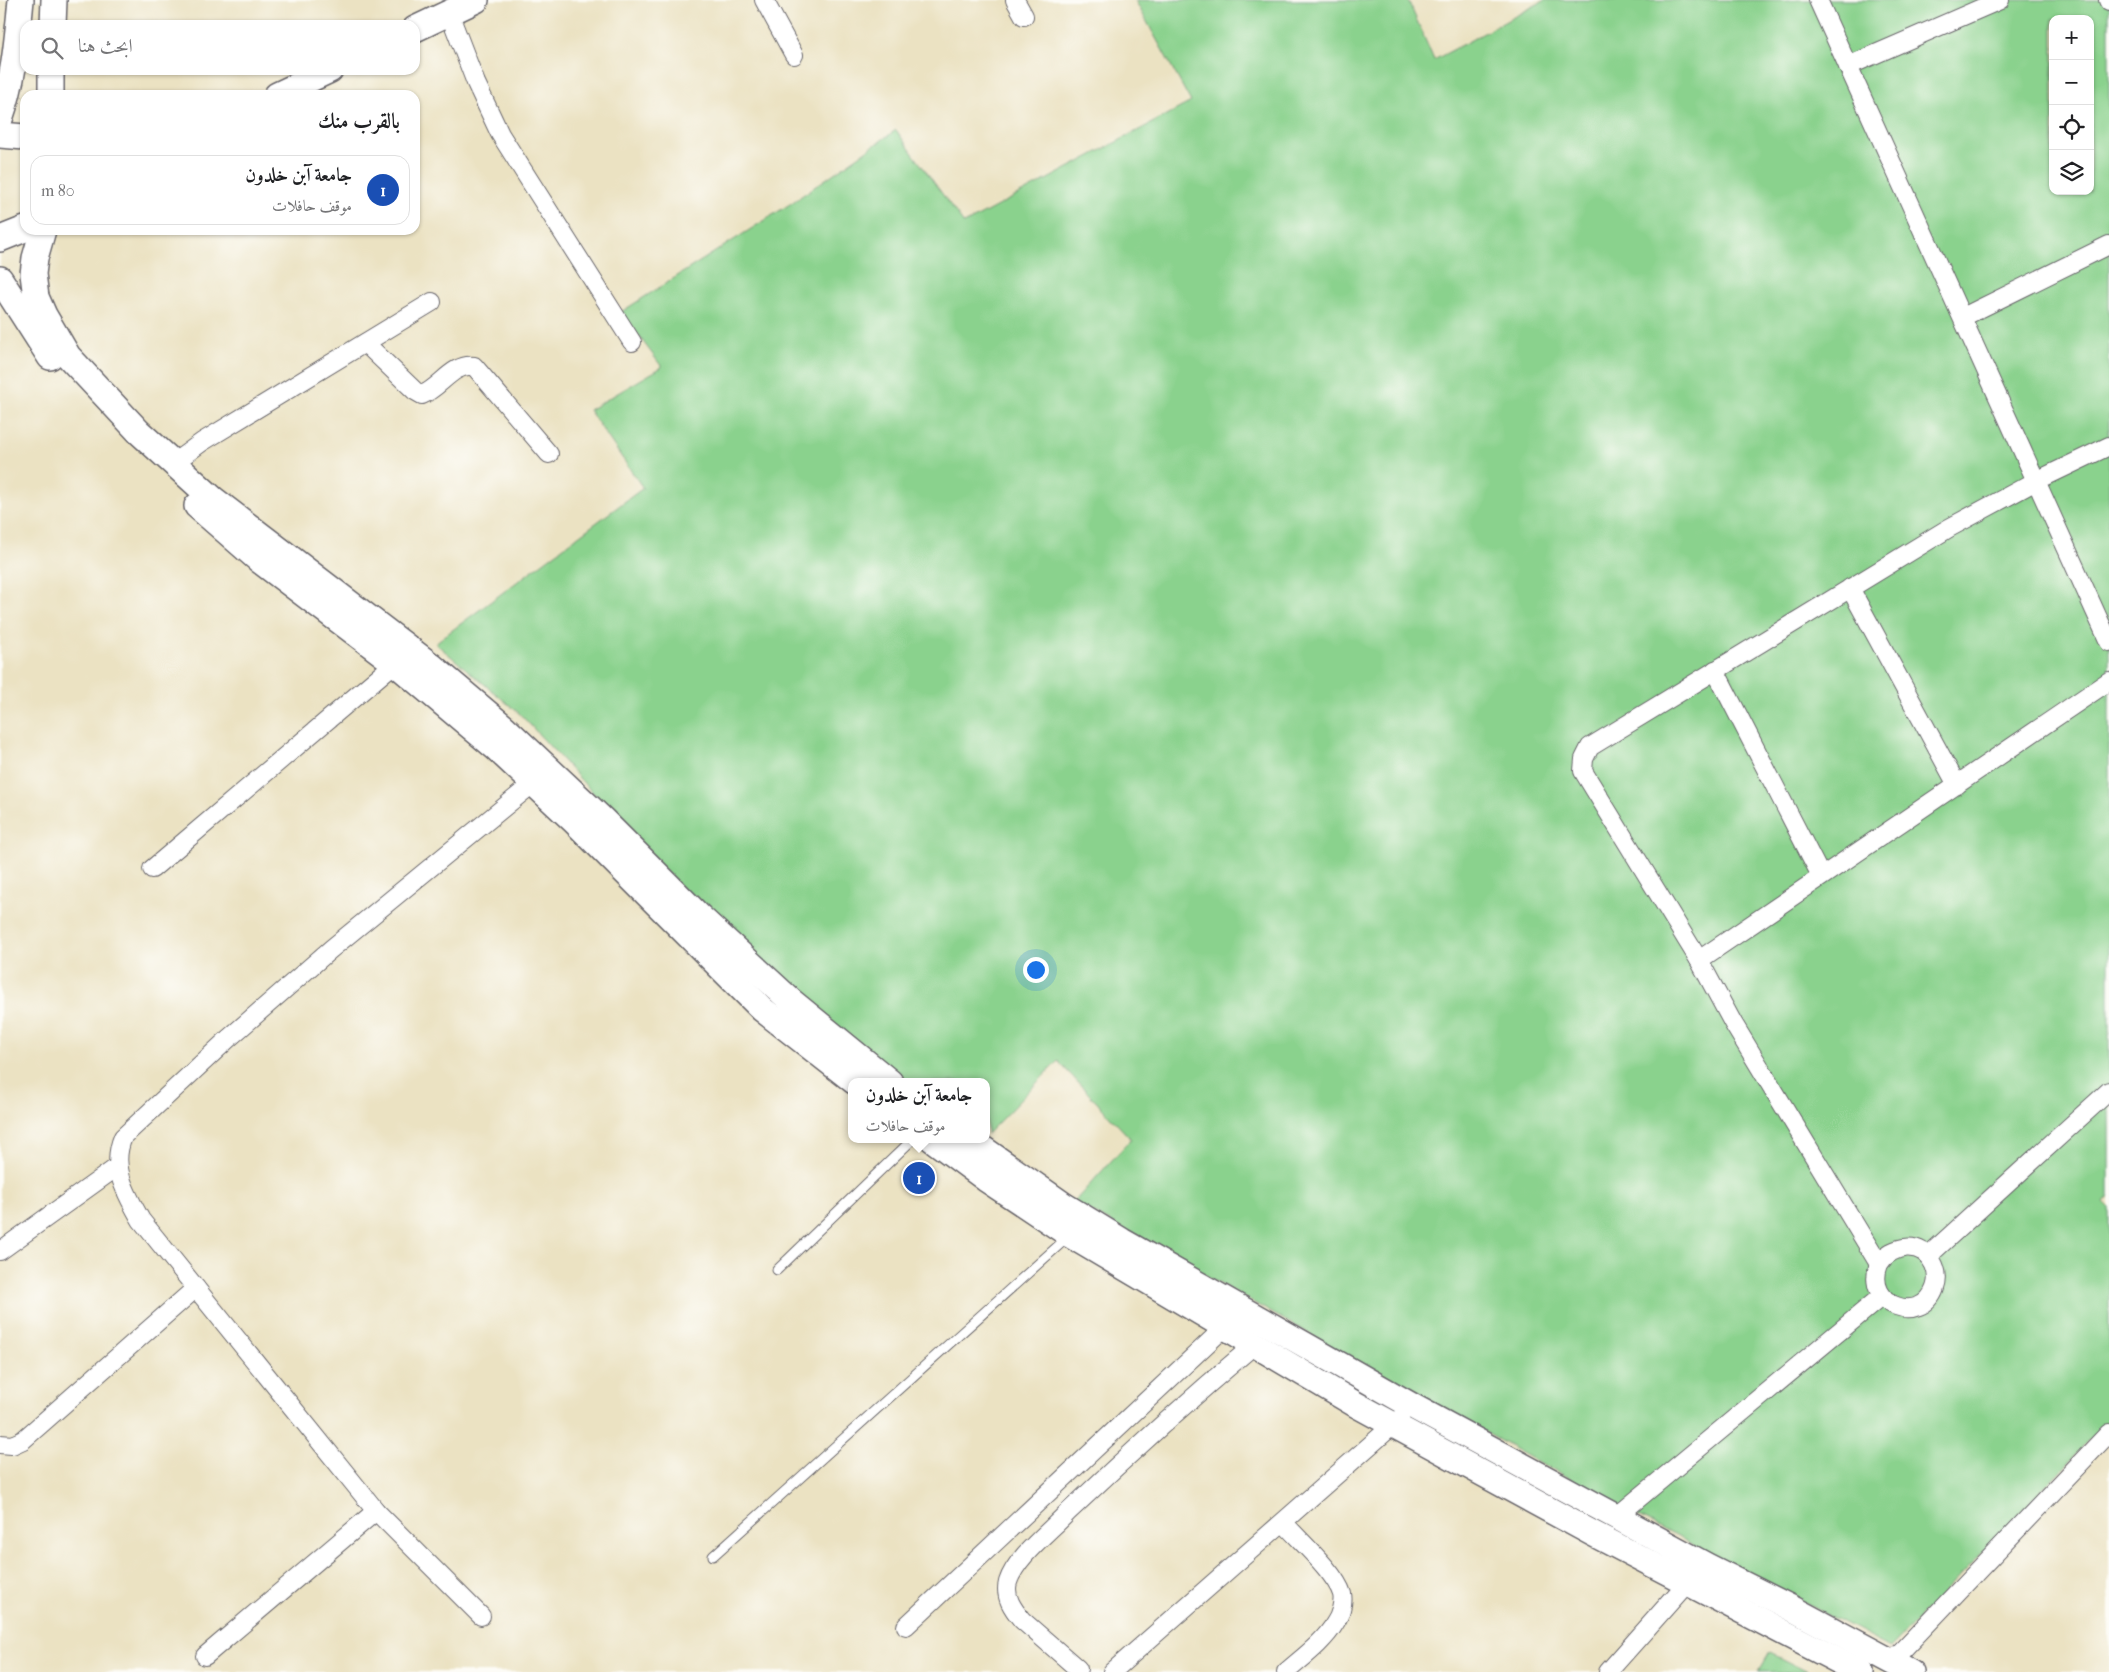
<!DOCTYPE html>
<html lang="ar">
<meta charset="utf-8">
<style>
body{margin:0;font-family:"IM FELL French Canon",Amiri,serif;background:#f6f6f6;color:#202124;direction:rtl}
.controls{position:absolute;right:15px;top:15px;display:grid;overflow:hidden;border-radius:10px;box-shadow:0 1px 4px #0004}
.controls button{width:45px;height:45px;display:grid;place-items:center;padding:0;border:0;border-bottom:1px solid #e0e0e0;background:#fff;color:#202124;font:25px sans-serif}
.you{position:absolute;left:1035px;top:969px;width:18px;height:18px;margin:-12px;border:4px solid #fff;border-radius:50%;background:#1a73e8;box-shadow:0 0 0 8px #1a73e833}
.badge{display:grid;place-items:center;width:32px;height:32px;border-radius:50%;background:#111827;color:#fff;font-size:16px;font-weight:700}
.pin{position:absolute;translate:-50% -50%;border:2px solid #fff;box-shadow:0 1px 5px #0006}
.popup{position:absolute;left:848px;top:1078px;width:142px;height:65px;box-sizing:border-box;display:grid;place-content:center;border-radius:10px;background:#fff;filter:drop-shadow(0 1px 4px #0005);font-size:16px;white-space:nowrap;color:#757577}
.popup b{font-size:19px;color:#202124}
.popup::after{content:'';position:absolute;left:50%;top:100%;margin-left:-10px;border:10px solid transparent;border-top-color:#fff}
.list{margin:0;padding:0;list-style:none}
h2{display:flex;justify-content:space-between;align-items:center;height:65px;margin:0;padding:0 20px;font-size:21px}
h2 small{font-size:16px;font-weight:400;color:#757577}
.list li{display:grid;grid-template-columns:32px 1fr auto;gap:15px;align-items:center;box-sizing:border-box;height:70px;margin:0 10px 10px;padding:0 10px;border:1px solid #e0e0e0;border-radius:15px}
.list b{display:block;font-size:19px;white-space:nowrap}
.list p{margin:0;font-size:16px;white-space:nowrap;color:#757577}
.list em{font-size:16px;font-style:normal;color:#757577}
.icon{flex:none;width:28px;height:28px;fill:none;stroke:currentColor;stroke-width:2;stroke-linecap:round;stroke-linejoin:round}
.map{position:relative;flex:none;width:2109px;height:1672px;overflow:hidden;direction:ltr}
.search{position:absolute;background:#fff;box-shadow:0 1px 4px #0004;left:20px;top:20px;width:400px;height:55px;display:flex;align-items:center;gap:12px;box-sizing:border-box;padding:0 18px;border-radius:15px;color:#757577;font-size:19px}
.panel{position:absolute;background:#fff;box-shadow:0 1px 4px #0004;left:20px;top:90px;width:400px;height:145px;border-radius:15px;direction:rtl}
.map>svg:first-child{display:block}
.green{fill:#8ad28d;stroke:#567a64;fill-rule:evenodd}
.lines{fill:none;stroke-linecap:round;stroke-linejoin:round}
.lane-casing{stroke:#68656a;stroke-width:11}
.street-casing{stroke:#68656a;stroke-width:20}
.secondary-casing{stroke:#68656a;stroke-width:28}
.lane{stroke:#fff;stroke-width:9}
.street{stroke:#fff;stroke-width:18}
.secondary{stroke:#fff;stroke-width:25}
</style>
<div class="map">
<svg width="2109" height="1672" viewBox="0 0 2109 1672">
<rect width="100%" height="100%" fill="#fdfcf7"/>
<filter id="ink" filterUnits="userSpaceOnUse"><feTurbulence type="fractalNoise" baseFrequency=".02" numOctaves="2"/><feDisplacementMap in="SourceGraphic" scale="10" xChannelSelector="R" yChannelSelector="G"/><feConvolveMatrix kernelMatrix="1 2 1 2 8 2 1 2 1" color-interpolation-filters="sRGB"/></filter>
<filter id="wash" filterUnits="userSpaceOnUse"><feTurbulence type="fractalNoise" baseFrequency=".0096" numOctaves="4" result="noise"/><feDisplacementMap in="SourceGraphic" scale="20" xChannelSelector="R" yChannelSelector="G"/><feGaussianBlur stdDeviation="1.12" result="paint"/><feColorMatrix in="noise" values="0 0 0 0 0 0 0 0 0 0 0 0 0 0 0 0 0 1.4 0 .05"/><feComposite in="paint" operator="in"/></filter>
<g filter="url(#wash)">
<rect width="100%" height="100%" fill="#ebe2c2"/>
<g class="green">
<path d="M1135 0H1408L1434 60 1545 0H2109V1197L2104 1203 2109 1208V1420L1890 1648 1588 1490 1074 1202 1131 1139 1058 1061 987 1134 986 1082H906L805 1008 677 884 520 714 435 643 643 488 589 410 662 367 621 312 790 204 896 130 964 224 1191 102ZM2053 19H2090V191H2053Z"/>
<polygon points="1770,1653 1808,1672 1759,1672"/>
</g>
</g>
<g filter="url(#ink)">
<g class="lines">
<g class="lane-casing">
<g id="lane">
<polyline points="777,1270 913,1139"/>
<polyline points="713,1556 1068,1237"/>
</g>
</g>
<g class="street-casing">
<g id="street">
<polyline points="764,0 794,55"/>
<polyline points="1015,0 1024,16"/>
<polyline points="1818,0 2109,642"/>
<polyline points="2108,0 2109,2"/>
<polyline points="449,13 476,83 500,134 632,342"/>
<polyline points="1848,66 2000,0"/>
<polyline points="1963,317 2109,245"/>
<path d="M365 343 415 391 422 395C441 387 453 363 474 366L549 454"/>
<polyline points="172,464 202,442 432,302"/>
<polyline points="1850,588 1957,785"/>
<polyline points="1715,670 1821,876"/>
<polyline points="152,869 395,663"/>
<polyline points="1699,960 1583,771 1584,759 1590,747 1949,528 2036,481 2109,446"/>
<polyline points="0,1251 117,1167"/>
<polyline points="1928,1256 2109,1091"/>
<path d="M1879 1264C1891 1244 1923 1240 1934 1265 1937 1272 1938 1280 1935 1288 1922 1326 1863 1306 1879 1264L1733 1023 1699 960 2109 681"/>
<polyline points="0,1444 12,1445 23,1440 196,1288"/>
<polyline points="1616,1517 1882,1296"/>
<path d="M1284 1523C1299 1540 1336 1573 1342 1594 1344 1602 1340 1616 1335 1623 1324 1642 1303 1657 1286 1672"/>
<path d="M481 1616 376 1511 141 1220C126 1193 110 1167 123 1137L228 1039 331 949 542 776"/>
<polyline points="906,1626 1225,1327"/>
<polyline points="205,1656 376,1511"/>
<polyline points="1891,1662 2109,1433"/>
<path d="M1078 1669 1022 1620C1013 1609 1004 1597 1008 1582 1016 1557 1049 1532 1067 1513 1128 1455 1190 1399 1254 1345"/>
<polyline points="1112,1672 1400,1419"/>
<polyline points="1608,1672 1688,1582"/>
</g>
</g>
<g class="secondary-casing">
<g id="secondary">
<polyline points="53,25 54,0"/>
<polyline points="415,29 476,0"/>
<polyline points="51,70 51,95"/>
<polyline points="277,95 330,70"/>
<path d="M0 119C14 80 17 41 21 0"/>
<polyline points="0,135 25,137"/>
<polyline points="43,230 35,258 33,274 36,297 44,315 68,356 139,432 213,499 433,667 505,728 602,819 700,917 791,1001 890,1082"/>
<polyline points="0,239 25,229"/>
<polyline points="0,279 50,357"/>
<polyline points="197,506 259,560 395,663 496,748 575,822 762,1009 855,1082"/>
<polyline points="932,1139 986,1179 1070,1235 1355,1404 1592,1533 1860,1672"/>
<polyline points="969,1139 1065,1206 1122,1241 1414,1407 1709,1567 1795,1610 1911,1672"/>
</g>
</g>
<use href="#lane" class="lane"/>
<use href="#street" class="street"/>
<use href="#secondary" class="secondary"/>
</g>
</g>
</svg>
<div class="controls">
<button>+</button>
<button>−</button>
<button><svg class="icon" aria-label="locate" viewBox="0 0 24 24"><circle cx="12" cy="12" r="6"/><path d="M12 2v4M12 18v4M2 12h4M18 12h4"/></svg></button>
<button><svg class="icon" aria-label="layers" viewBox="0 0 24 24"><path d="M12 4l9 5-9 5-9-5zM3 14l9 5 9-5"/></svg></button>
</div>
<div class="you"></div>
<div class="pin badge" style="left:919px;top:1178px;background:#1a4fb4">1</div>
<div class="popup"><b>جامعة آبن خلدون</b>موقف حافلات</div>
<div class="search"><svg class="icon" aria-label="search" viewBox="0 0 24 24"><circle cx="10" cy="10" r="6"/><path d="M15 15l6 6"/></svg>ابحث هنا</div>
<section class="panel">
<h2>بالقرب منك<small></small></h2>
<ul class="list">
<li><span class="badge" style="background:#1a4fb4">1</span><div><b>جامعة آبن خلدون</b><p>موقف حافلات</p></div><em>80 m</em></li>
</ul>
</section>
</div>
